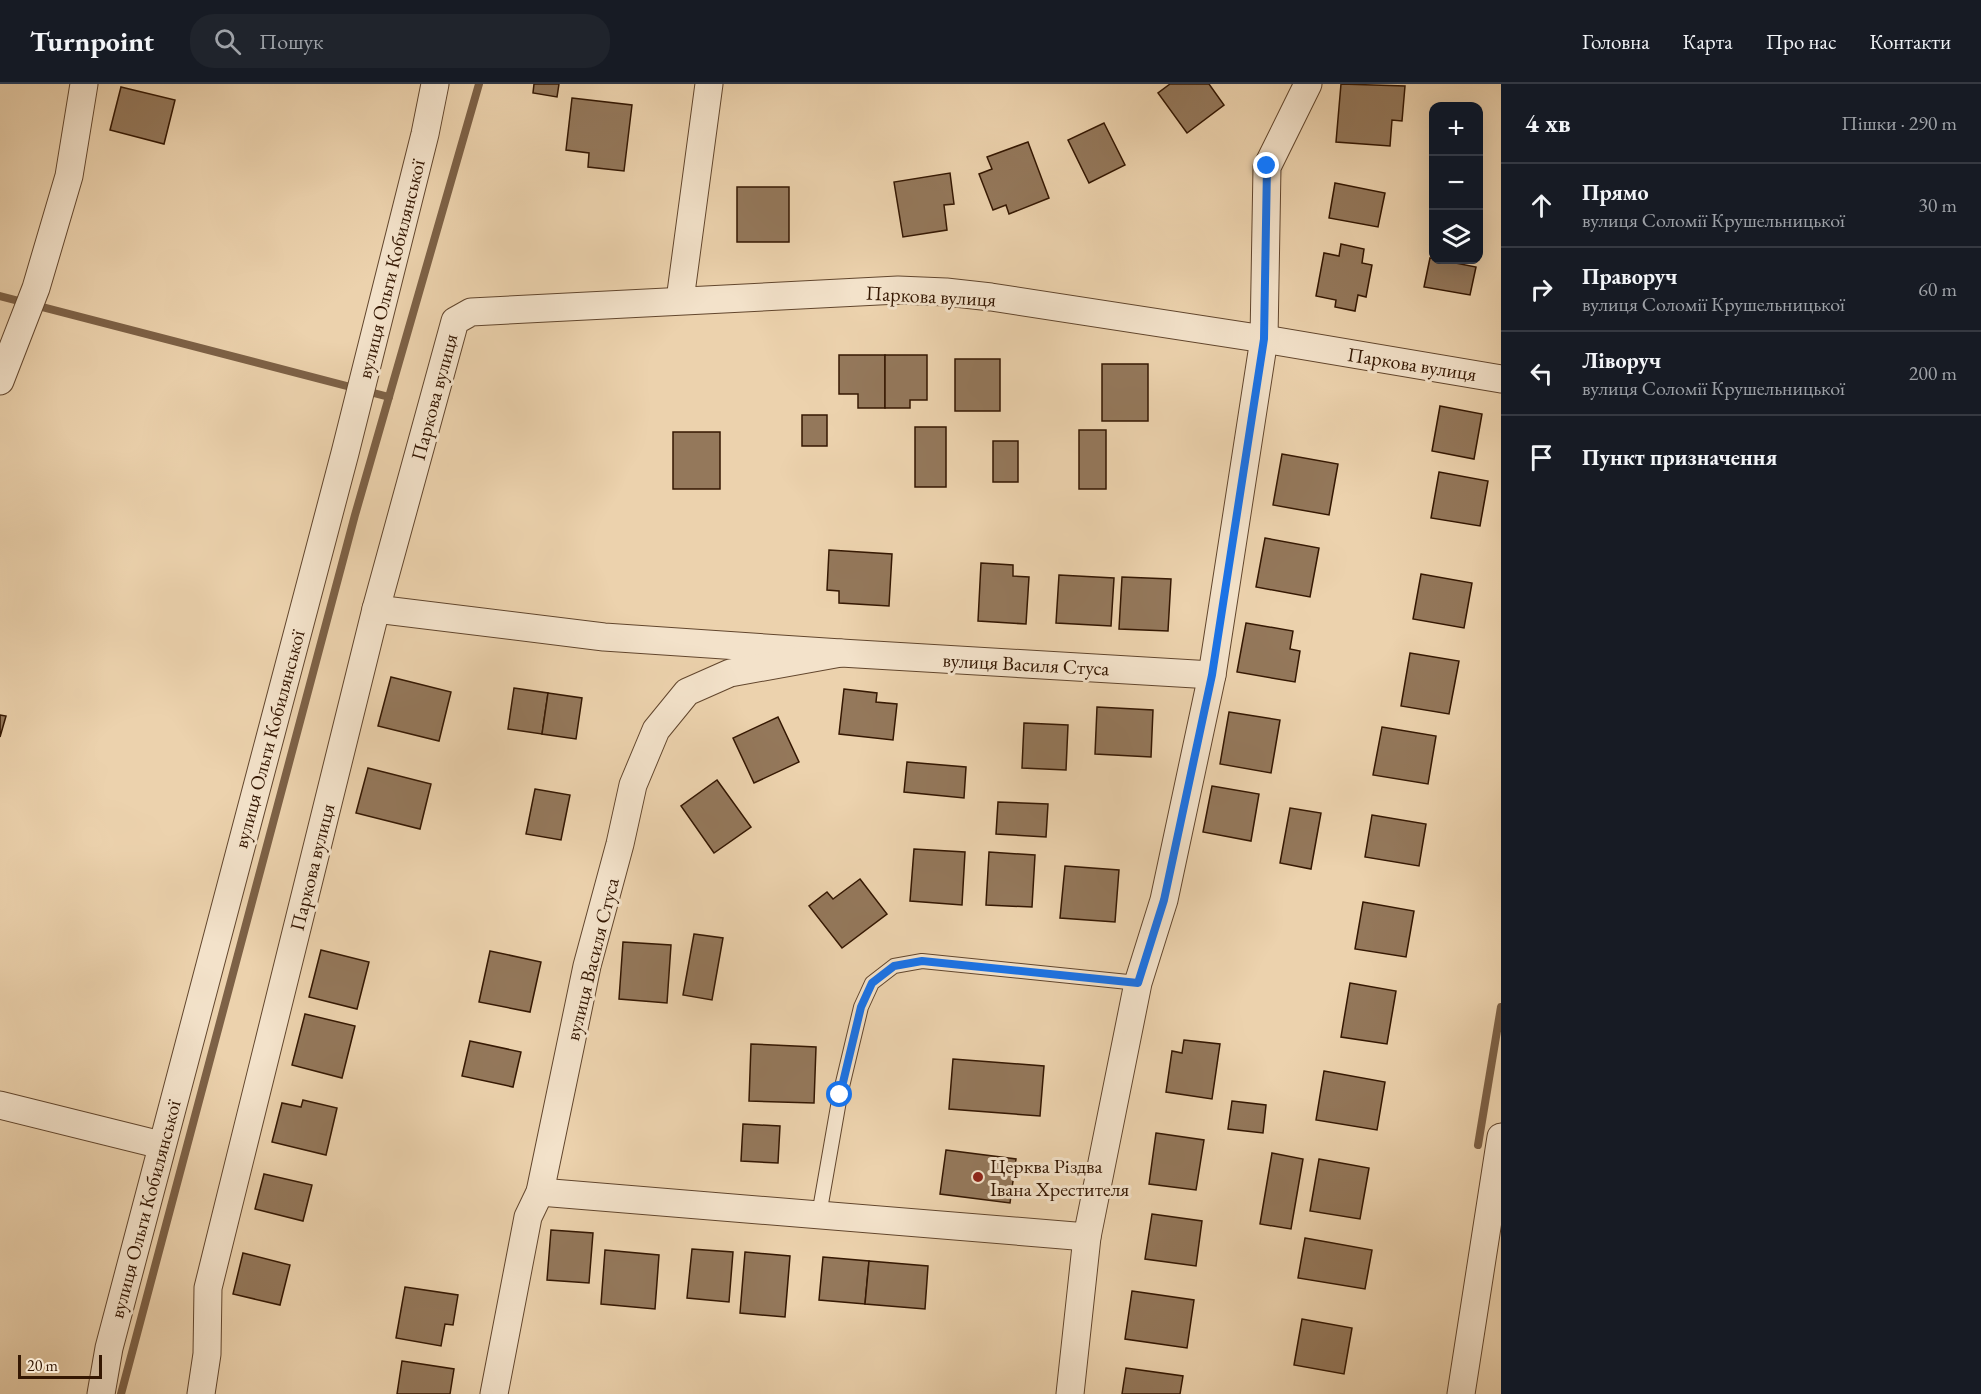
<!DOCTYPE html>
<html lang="uk">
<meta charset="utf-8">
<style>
body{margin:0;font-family:"EB Garamond",serif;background:#20242c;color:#f1f3f6}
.controls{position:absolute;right:18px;top:18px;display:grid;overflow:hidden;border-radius:12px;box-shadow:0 6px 24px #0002}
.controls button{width:54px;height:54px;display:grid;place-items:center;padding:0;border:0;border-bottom:2px solid #363941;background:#171b24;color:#f1f3f6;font:30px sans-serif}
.scale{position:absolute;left:18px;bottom:15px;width:84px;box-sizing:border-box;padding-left:6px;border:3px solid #341702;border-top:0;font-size:16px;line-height:21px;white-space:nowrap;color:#341702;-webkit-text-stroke:4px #f3e2ca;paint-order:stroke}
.stop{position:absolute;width:18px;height:18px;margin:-14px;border:4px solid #1a73e8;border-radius:50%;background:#fff}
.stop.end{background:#1a73e8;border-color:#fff;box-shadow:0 2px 6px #0008}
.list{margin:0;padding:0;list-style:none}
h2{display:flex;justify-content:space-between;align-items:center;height:78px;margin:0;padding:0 24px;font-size:26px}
h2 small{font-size:20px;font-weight:400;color:#9ea1a6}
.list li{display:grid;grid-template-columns:39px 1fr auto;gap:18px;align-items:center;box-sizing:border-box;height:84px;padding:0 24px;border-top:2px solid #363941}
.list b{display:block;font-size:22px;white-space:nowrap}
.list p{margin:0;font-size:20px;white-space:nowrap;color:#9ea1a6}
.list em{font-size:20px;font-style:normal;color:#9ea1a6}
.icon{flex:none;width:33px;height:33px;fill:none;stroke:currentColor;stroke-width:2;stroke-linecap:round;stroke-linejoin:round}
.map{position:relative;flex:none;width:1501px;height:1310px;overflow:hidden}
header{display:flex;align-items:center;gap:36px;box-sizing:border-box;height:84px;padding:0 30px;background:#171b24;border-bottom:2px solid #363941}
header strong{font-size:28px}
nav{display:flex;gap:33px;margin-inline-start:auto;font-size:21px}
.search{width:420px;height:54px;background:#20242c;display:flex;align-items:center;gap:15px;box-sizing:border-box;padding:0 21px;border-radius:24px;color:#9ea1a6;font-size:22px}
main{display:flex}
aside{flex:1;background:#171b24}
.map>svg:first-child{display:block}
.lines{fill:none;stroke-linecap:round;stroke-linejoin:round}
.stream{stroke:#7d6146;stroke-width:8}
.building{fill:#94785b;stroke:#341702;stroke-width:1.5}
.lane-casing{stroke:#62462d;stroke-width:16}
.street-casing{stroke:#62462d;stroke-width:29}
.lane{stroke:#f3e2ca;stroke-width:14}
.street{stroke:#f3e2ca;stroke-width:27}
.route{stroke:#1a73e8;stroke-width:8}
.poi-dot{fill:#8f2418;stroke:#f3e2ca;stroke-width:2}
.labels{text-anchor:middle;stroke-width:6;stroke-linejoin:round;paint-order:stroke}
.street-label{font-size:20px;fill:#341702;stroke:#f3e2ca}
.poi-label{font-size:20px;fill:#341702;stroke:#f3e2ca;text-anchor:start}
</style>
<header>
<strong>Turnpoint</strong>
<div class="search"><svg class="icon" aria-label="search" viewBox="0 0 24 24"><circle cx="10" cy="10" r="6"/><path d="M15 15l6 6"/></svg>Пошук</div>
<nav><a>Головна</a><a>Карта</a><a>Про нас</a><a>Контакти</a></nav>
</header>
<main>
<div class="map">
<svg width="1501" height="1310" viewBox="0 0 1501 1310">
<rect width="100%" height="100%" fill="#ecd2ad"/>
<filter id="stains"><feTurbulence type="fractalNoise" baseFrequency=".00333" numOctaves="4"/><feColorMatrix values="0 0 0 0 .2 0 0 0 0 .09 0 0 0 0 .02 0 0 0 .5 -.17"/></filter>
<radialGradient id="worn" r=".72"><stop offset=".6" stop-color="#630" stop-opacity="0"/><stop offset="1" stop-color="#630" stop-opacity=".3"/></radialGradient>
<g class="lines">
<g class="stream">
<polyline points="0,212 389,313"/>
<polyline points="1478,1061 1501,923"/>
<polyline points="121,1310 355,431 479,0"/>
</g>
</g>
<g class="building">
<polygon points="534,0 559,0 557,13 533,9"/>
<polygon points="1170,0 1209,0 1224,21 1187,49 1158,9"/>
<polygon points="1341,0 1405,2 1402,37 1392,36 1390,62 1336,58"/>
<polygon points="121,3 175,16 164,60 110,46"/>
<polygon points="572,14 632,21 624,87 588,83 589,69 566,66"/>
<polygon points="1104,39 1125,81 1089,99 1068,56"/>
<polygon points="1028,58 1049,114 1009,130 1006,121 993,126 979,90 992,85 987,73"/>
<polygon points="950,89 954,120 944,121 947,146 903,153 894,98"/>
<polygon points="1335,99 1385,109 1378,143 1329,134"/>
<rect x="737" y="103" width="52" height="55"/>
<polygon points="1341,160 1364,165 1362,179 1372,181 1366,213 1358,211 1355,227 1335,223 1336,216 1316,212 1324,169 1339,172"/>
<polygon points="1430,174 1476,183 1470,211 1424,203"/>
<polygon points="839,271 885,271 885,324 858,324 858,310 839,310"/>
<polygon points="885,271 927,271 927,316 910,316 910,324 885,324"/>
<rect x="955" y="275" width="45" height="52"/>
<rect x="1102" y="280" width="46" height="57"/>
<polygon points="1440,322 1482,330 1474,375 1432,367"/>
<rect x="802" y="331" width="25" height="31"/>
<rect x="915" y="343" width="31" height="60"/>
<rect x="1079" y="346" width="27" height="59"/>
<rect x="673" y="348" width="47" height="57"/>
<rect x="993" y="357" width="25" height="41"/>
<polygon points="1282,370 1338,380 1329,431 1273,421"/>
<polygon points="1439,388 1488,397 1480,442 1431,434"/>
<polygon points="1265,454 1319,464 1310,513 1256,503"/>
<polygon points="829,466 892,470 889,522 839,519 839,507 827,506"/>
<polygon points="981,479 1013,481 1013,492 1029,493 1026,540 978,537"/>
<polygon points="1421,490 1472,499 1464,544 1413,535"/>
<polygon points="1059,491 1114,494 1111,542 1056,539"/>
<polygon points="1122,493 1171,495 1168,547 1119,545"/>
<polygon points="1246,539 1293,547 1290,565 1300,567 1295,598 1237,588"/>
<polygon points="1410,569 1459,577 1449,630 1401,622"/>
<polygon points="391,593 451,608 439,657 378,642"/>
<polygon points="514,604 548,609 542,650 508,645"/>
<polygon points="844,605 877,609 876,618 897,620 893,656 839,650"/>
<polygon points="548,609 582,614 576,655 542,650"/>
<polygon points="1097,623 1153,626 1151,673 1095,670"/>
<polygon points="1229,628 1280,636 1271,689 1220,680"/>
<polygon points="0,631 6,632 0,653"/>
<polygon points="778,633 799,678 754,699 733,654"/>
<polygon points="1024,639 1068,641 1066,686 1022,684"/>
<polygon points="1382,643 1436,652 1428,700 1373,691"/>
<polygon points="907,678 966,683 964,714 904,708"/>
<polygon points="368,684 431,700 420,745 356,729"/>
<polygon points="717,696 751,743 714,769 681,722"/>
<polygon points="1212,702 1259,710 1251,757 1203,748"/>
<polygon points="535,705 570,711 561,756 526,750"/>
<polygon points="998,718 1048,720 1046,753 996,750"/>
<polygon points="1290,724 1321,729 1311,785 1280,779"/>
<polygon points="1372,731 1426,740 1419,782 1365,773"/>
<polygon points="914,765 965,768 962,821 910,817"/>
<polygon points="989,768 1035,771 1032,823 986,821"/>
<polygon points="1065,782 1119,786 1115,838 1060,834"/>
<polygon points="860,795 887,830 842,864 809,822 827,808 833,815"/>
<polygon points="1363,818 1414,827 1406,873 1355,865"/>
<polygon points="694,850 723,854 712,916 683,911"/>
<polygon points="623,858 671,861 667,919 619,915"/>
<polygon points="321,866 369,878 357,925 309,913"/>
<polygon points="490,867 541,878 530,928 479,918"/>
<polygon points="1350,899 1396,907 1387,960 1341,953"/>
<polygon points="305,930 355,942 342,994 292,981"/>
<polygon points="1184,956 1220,960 1212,1015 1166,1008 1172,967 1182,969"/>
<polygon points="470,957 521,968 513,1003 462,992"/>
<polygon points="751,960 816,963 814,1019 749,1017"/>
<polygon points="953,975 1044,982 1040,1032 949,1025"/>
<polygon points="1324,987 1385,998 1377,1046 1316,1036"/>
<polygon points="303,1016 337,1024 326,1071 272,1058 282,1019 301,1023"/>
<polygon points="1232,1017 1266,1021 1263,1049 1228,1045"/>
<polygon points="743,1040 780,1042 778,1079 741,1077"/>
<polygon points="1156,1049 1204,1056 1196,1106 1149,1100"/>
<polygon points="946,1066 1016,1075 1010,1119 940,1110"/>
<polygon points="1272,1069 1303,1075 1291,1145 1260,1140"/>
<polygon points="1319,1075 1369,1084 1360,1135 1310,1127"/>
<polygon points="264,1090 312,1101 303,1137 255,1125"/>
<polygon points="1152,1130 1202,1137 1196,1182 1145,1175"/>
<polygon points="551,1146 593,1149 589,1199 547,1196"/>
<polygon points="1305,1154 1372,1166 1365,1205 1298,1194"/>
<polygon points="692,1165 733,1168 729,1218 687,1214"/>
<polygon points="605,1166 659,1171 655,1225 601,1220"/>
<polygon points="745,1168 790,1172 785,1233 740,1229"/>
<polygon points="243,1169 290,1181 280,1221 233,1210"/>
<polygon points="823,1173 869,1177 865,1220 819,1216"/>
<polygon points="869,1177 928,1182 925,1225 865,1220"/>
<polygon points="405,1203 458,1211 453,1241 445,1240 441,1262 396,1254"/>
<polygon points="1132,1207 1194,1216 1187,1264 1125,1255"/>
<polygon points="1302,1235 1352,1244 1344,1290 1294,1281"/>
<polygon points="402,1277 454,1285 450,1310 397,1310"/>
<polygon points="1126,1284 1183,1292 1180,1310 1122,1310"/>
</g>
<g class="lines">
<g class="lane-casing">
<polyline id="lane" points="819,1131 840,1011 861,923 872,899 894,882 922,877 1138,899"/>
</g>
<g class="street-casing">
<g id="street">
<polyline points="680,216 709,0"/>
<polyline points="0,297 36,204 69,92 84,0"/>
<polyline points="376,525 604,553 841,569 1212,591"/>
<polyline points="0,1021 161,1061"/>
<polyline points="540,1108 1087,1153"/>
<polyline points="101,1310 109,1264 345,369 425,50 435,0"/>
<polyline points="201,1310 207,1270 208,1204 376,525 455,237 471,228 898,206 946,208 991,213 1264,255 1501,295"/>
<polyline points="494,1310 528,1133 540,1108 587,882 620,760 633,701 656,646 687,608 730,589 841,569"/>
<polyline points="1070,1310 1087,1153 1138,899 1164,816 1212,591 1264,255 1267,83 1308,0"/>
<polyline points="1461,1310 1501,1053"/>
</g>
</g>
<use href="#lane" class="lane"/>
<use href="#street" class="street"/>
</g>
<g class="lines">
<polyline class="route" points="840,1011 861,923 872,899 894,882 922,877 1138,899 1164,816 1212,591 1264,255 1267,82"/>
</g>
<circle class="poi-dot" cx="978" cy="1093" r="6"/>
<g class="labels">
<g class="street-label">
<text transform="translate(391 185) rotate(-76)" y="7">вулиця Ольги Кобилянської</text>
<text transform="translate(931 212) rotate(3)" y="7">Паркова вулиця</text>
<text transform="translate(1412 280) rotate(9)" y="7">Паркова вулиця</text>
<text transform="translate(434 313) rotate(-75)" y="7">Паркова вулиця</text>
<text transform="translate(1026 580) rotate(3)" y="7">вулиця Василя Стуса</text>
<text transform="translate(269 655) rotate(-75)" y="7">вулиця Ольги Кобилянської</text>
<text transform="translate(312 783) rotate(-76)" y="7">Паркова вулиця</text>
<text transform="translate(592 875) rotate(-76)" y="7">вулиця Василя Стуса</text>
<text transform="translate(145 1125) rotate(-75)" y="7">вулиця Ольги Кобилянської</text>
</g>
<g class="poi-label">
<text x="990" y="1089">Церква Різдва<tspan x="990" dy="23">Івана Хрестителя</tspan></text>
</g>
</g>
<rect width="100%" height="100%" filter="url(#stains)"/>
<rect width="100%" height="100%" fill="url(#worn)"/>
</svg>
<div class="controls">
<button>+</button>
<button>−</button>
<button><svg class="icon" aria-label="layers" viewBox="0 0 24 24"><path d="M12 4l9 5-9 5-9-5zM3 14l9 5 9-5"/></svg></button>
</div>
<div class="scale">20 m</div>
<div class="stop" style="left:840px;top:1011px"></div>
<div class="stop end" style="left:1267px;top:82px"></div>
</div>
<aside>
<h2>4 хв<small>Пішки · 290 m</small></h2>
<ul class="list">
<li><svg class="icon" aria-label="ahead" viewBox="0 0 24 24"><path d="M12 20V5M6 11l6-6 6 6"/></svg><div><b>Прямо</b><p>вулиця Соломії Крушельницької</p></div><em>30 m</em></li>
<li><svg class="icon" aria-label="right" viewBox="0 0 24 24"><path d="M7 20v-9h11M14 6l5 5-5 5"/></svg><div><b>Праворуч</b><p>вулиця Соломії Крушельницької</p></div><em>60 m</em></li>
<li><svg class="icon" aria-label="left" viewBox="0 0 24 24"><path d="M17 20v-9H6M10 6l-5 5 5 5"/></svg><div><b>Ліворуч</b><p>вулиця Соломії Крушельницької</p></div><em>200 m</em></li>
<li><svg class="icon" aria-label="arrive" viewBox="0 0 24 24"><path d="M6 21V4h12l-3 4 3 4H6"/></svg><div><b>Пункт призначення</b></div></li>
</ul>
</aside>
</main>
